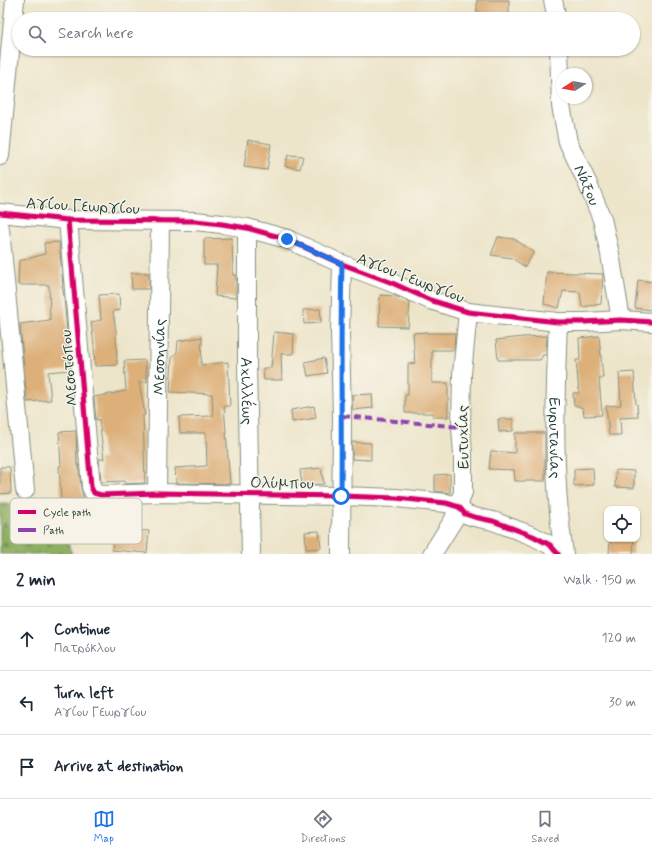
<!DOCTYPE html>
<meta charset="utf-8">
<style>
body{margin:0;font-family:Mynerve,sans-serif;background:#f6f6f7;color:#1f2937}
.controls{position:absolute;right:12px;bottom:12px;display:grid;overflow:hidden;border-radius:8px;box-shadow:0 1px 3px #0004}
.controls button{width:36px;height:36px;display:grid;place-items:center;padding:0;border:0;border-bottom:1px solid #e0e1e3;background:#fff;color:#1f2937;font:20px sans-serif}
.compass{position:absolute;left:556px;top:68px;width:36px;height:36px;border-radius:50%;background:#fff;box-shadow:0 1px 3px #0004;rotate:259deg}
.stop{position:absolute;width:12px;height:12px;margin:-9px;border:3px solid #1a73e8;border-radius:50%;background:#fff}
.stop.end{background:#1a73e8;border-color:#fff;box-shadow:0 1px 4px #0008}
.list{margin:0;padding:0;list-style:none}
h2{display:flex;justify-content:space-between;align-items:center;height:52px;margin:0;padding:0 16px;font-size:17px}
h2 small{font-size:13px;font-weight:400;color:#747a83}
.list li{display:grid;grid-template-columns:26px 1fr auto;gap:12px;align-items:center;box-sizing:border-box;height:64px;padding:0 16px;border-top:1px solid #e0e1e3}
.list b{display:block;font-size:15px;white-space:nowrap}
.list p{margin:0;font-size:13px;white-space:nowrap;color:#747a83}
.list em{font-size:13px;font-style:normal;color:#747a83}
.icon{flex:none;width:22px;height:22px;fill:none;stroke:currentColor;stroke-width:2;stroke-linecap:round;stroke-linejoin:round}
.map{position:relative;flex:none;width:652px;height:554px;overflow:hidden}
.search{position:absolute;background:#fff;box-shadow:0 1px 3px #0004;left:12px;right:12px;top:12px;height:44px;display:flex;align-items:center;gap:10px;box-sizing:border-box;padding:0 14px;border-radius:22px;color:#747a83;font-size:15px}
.sheet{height:244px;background:#fff}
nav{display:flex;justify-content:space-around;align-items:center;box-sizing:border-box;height:56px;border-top:1px solid #e0e1e3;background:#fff;font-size:11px;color:#747a83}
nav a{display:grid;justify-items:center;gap:2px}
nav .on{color:#1a73e8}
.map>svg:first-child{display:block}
.forest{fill:url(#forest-firs);stroke:#57764c}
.building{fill:#ddb07a}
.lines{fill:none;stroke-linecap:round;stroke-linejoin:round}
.minor-casing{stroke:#86917f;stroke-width:20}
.minor{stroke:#fff;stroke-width:18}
.quiet{stroke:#8e44ad;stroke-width:4;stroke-dasharray:8 4;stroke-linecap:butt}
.cycleway-casing{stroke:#f7f3e8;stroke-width:8}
.cycleway{stroke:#d6006c;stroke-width:5}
.route{stroke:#1a73e8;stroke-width:5}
.labels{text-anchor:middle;stroke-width:3;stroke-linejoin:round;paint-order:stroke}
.street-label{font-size:16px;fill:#1f3d34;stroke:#f7f3e8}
.key{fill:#f7f3e8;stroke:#b6bcb2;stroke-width:1}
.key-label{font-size:11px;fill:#1f3d34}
</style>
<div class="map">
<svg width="652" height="554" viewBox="0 0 652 554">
<defs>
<pattern id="forest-firs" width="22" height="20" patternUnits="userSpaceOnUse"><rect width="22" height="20" fill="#8fb063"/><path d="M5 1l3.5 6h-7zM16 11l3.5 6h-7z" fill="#749052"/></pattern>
</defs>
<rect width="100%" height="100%" fill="#f7f3e8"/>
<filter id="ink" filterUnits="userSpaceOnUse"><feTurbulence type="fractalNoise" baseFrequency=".025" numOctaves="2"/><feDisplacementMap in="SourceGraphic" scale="8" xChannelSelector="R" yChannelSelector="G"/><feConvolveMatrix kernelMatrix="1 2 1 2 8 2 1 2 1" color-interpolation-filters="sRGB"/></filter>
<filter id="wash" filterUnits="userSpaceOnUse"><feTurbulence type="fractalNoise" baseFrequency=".012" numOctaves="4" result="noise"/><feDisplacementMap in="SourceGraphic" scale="16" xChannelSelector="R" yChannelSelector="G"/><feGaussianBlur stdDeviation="0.9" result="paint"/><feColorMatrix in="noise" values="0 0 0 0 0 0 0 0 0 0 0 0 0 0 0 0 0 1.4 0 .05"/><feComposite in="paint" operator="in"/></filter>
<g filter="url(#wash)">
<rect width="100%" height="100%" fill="#ede5ca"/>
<polygon class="forest" points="0,503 12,504 67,540 72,554 0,554"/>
<g id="blocks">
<g class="building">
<polygon points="477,0 509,0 509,19 477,18"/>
<polygon points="248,140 271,144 267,170 244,167"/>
<polygon points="288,155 303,156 300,169 285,166"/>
<polygon points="498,237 514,239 534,252 525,267 512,258 491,255"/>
<polygon points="232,238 233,275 236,276 236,298 215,296 217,265 204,265 204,239"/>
<polygon points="59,242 63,286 62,286 64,296 70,370 48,372 51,400 27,402 20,324 50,320 49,285 18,285 19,261 45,254 44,243"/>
<polygon points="547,272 603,274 601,304 582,307 580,292 563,291 559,308 544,304"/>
<polygon points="131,273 149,273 149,289 132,289"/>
<polygon points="638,280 652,282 652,310 635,308"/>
<polygon points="119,294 120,310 113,311 116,331 117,365 95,366 94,345 91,322 101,320 99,295"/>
<polygon points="380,295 395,296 410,302 408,327 379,326"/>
<polygon points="320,309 321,323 304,324 303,310"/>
<polygon points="274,332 294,334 293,354 281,354 282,380 264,380 263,368 271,368"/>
<polygon points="427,332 427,333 455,333 454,350 432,350 432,383 448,383 448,417 433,417 433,413 405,413 405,395 408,395 408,364 415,363 413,333"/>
<polygon points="547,336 546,355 543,355 540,360 498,360 496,340 523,337"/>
<polygon points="599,336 603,378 599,378 602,415 584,416 583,408 574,405 573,393 579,393 576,360 580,360 579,338"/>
<polygon points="202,337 201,365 228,362 230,406 224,406 230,484 176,483 175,468 207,466 206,433 180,433 179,417 213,416 212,394 170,392 172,358 177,352 178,341"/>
<polygon points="324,358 327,373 308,376 305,362"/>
<polygon points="145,360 147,382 139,382 145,415 143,415 145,483 125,484 125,481 101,482 99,459 104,459 99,419 96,420 94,397 126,391 124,361"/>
<polygon points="634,372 636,404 637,404 638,417 620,418 621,435 609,435 606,406 621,405 619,373"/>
<polygon points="372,394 373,408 353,410 352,395"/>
<polygon points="314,406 316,418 292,422 291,410"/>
<polygon points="498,419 513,419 513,431 499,432"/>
<polygon points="76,431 77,465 79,465 81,488 84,499 61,501 59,466 61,466 59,432"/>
<polygon points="515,433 545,433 545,481 515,481 514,470 489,469 491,451 515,453"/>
<polygon points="352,442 371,443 371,460 352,459"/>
<polygon points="0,467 10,467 11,493 0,494"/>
<polygon points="321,468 324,484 302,485 300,470"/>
<polygon points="593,468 594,485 574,486 574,469"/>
<polygon points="616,470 634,471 634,488 615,487"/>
<polygon points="450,474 450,493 435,491 435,475"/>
<polygon points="114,529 149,531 147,553 112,550"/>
<polygon points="319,531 321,548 306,549 305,532"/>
<polygon points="610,539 634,539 633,554 609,554"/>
</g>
</g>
</g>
<g filter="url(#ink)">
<use href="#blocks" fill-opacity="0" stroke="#86917f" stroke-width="1"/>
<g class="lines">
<g class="minor-casing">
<g id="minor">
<polyline points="553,0 557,19"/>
<path id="s1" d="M559 49 561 106 568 142 587 182 602 219 610 254 621 320"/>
<polyline points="0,156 15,0"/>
<polyline points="0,213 68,220 195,221 222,224 247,228 287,239 342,264 390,282 430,300 468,312 558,322 584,322 621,320 652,322"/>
<polyline points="68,220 91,487 94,493 101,495 157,493 341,496 396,498 446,503 459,507 465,514 474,517 493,521 533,536 550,545 558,554"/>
<path id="s2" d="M247 228V365L251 554"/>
<polyline points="0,229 25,490"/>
<path id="s3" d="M558 322C555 399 552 477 564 554"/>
<path id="s4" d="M157 493 160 221"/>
<polyline points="341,554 342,416 340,333 342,264"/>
<polyline points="432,554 454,519 463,492 463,455 461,427 462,374 468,312"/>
</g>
</g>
<use href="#minor" class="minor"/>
<polyline class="quiet" points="342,416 461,427"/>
<g class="cycleway-casing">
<g id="cycleway">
<polyline points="0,213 68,220 195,221 222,224 247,228 287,239 342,264 390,282 430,300 468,312 558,322 584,322 621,320 652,322"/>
<polyline points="68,220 91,487 94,493 101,495 157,493 341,496 396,498 446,503 459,507 465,514 474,517 493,521 533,536 550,545 558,554"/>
</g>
</g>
<use href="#cycleway" class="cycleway"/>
</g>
</g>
<g class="lines" filter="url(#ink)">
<path class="route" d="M287 239 342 264C340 342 342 419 341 496"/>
</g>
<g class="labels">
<g class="street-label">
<text dy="6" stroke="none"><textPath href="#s1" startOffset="141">Νάξου</textPath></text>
<text transform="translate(83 205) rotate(3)" y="6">Αγίου Γεωργίου</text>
<text transform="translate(411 277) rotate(21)" y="6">Αγίου Γεωργίου</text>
<text dy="6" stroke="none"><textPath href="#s4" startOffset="136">Μεσσηνίας</textPath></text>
<text transform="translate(68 368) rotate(-95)" y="6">Μεσοτόπου</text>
<text dy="6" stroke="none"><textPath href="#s2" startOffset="163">Αχιλλέως</textPath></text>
<text transform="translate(462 437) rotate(-91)" y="6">Ευτυχίας</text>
<text dy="6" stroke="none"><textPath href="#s3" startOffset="116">Ευρυτανίας</textPath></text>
<text transform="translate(282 482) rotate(1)" y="6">Ολύμπου</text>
</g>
</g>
<rect x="10" y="498" width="132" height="46" rx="6" class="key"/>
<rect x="18" y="510" width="18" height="4" fill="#d6006c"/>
<rect x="18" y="528" width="18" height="4" fill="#8e44ad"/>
<g class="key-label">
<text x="43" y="516">Cycle path</text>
<text x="43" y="534">Path</text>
</g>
</svg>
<div class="controls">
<button><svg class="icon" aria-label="locate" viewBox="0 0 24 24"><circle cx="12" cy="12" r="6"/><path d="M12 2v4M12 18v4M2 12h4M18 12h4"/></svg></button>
</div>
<svg class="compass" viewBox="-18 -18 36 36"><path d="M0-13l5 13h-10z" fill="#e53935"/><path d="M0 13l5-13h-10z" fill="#747a83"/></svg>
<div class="stop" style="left:341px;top:496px"></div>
<div class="stop end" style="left:287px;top:239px"></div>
<div class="search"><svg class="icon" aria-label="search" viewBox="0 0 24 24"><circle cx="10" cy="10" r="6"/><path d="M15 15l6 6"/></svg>Search here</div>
</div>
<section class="sheet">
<h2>2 min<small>Walk · 150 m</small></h2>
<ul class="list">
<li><svg class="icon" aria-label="ahead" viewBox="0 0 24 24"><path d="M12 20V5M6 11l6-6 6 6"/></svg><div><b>Continue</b><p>Πατρόκλου</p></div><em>120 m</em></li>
<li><svg class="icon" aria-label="left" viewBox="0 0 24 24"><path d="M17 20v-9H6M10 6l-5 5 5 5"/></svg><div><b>Turn left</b><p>Αγίου Γεωργίου</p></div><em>30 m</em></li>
<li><svg class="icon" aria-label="arrive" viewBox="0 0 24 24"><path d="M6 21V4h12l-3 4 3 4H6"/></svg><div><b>Arrive at destination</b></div></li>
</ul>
</section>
<nav>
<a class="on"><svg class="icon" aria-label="map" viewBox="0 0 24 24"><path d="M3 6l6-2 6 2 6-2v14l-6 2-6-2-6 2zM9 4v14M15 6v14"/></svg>Map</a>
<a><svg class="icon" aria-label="directions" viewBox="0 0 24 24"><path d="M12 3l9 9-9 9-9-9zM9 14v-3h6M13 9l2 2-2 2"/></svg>Directions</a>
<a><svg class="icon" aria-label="saved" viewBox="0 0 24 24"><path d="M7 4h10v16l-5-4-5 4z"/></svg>Saved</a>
</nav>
